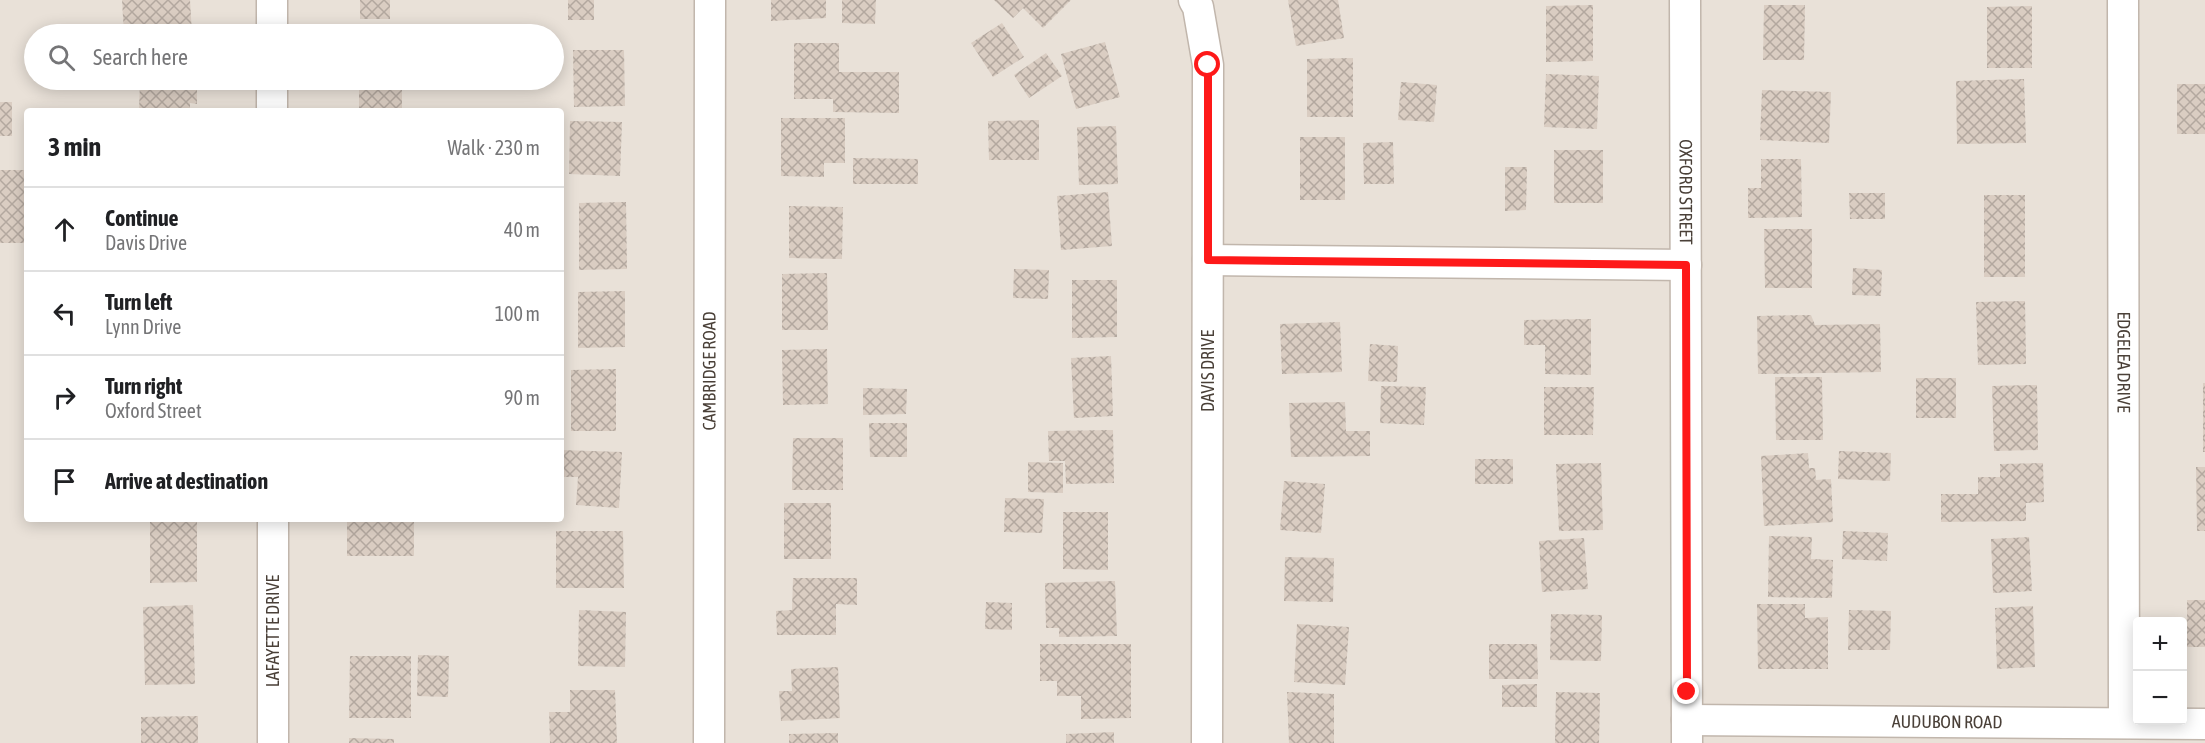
<!DOCTYPE html>
<meta charset="utf-8">
<style>
body{margin:0;font-family:"Asap Condensed",sans-serif;background:#f2f2f2;color:#202124}
.controls{position:absolute;right:18px;bottom:18px;display:grid;overflow:hidden;border-radius:6px;box-shadow:0 3px 15px #0003}
.controls button{width:54px;height:54px;display:grid;place-items:center;padding:0;border:0;border-bottom:2px solid #e0e0e0;background:#fff;color:#202124;font:30px sans-serif}
.stop{position:absolute;width:18px;height:18px;margin:-14px;border:4px solid #fe1919;border-radius:50%;background:#fff}
.stop.end{background:#fe1919;border-color:#fff;box-shadow:0 2px 6px #0008}
.list{margin:0;padding:0;list-style:none}
h2{display:flex;justify-content:space-between;align-items:center;height:78px;margin:0;padding:0 24px;font-size:26px}
h2 small{font-size:20px;font-weight:400;color:#757577}
.list li{display:grid;grid-template-columns:39px 1fr auto;gap:18px;align-items:center;box-sizing:border-box;height:84px;padding:0 24px;border-top:2px solid #e0e0e0}
.list b{display:block;font-size:22px;white-space:nowrap}
.list p{margin:0;font-size:20px;white-space:nowrap;color:#757577}
.list em{font-size:20px;font-style:normal;color:#757577}
.icon{flex:none;width:33px;height:33px;fill:none;stroke:currentColor;stroke-width:2;stroke-linecap:round;stroke-linejoin:round}
.map{position:relative;flex:none;width:2205px;height:743px;overflow:hidden}
.search{position:absolute;background:#fff;box-shadow:0 3px 15px #0003;left:24px;top:24px;width:540px;height:66px;display:flex;align-items:center;gap:15px;box-sizing:border-box;padding:0 21px;border-radius:33px;color:#757577;font-size:22px}
.panel{position:absolute;background:#fff;box-shadow:0 3px 15px #0003;left:24px;top:108px;width:540px;height:414px;border-radius:6px}
.map>svg:first-child{display:block}
.residential{fill:#e9e1d8;fill-rule:evenodd}
.building{fill:url(#building-cross-hatch)}
.lines{fill:none;stroke-linecap:round;stroke-linejoin:round}
.minor-casing{stroke:#c1b6ac;stroke-width:33}
.minor{stroke:#fff;stroke-width:30}
.route{stroke:#fe1919;stroke-width:8}
.labels{text-anchor:middle;stroke-width:4.5;stroke-linejoin:round;paint-order:stroke}
.street-label{font-size:18px;fill:#4a4038;stroke:#fff}
</style>
<div class="map">
<svg width="2205" height="743" viewBox="0 0 2205 743">
<defs>
<pattern id="building-cross-hatch" width="8" height="8" patternUnits="userSpaceOnUse" patternTransform="scale(1.5)"><rect width="8" height="8" fill="#dacdc2"/><path d="M0 0l8 8M0 8l8-8" fill="none" stroke="#b3a89f"/></pattern>
</defs>
<rect width="100%" height="100%" fill="#f5f0ea"/>
<path class="residential" d="M0 0H2205V743H0ZM34 34H554V80H34ZM27 111H561V519H27ZM2138 622H2182V720H2138Z"/>
<g class="building">
<polygon points="122,0 190,0 192,34 124,34"/>
<rect x="360" y="0" width="30" height="19"/>
<rect x="568" y="0" width="26" height="20"/>
<polygon points="771,0 826,0 826,18 771,21"/>
<polygon points="842,0 876,0 875,24 842,23"/>
<polygon points="994,0 1071,0 1043,28 1023,8 1013,18"/>
<polygon points="1288,0 1338,0 1344,38 1296,46"/>
<polygon points="1593,5 1593,61 1546,62 1546,6"/>
<polygon points="1764,5 1805,5 1804,60 1763,60"/>
<polygon points="2032,6 2032,68 1987,68 1987,7"/>
<polygon points="1002,23 1024,57 993,77 971,43"/>
<polygon points="1105,42 1120,97 1076,109 1061,54"/>
<polygon points="794,43 839,43 839,72 899,72 899,113 833,112 833,99 794,99"/>
<polygon points="573,50 624,50 625,106 574,107"/>
<polygon points="1046,53 1062,76 1029,98 1014,75"/>
<polygon points="1353,58 1353,117 1307,117 1307,59"/>
<polygon points="1546,74 1599,76 1597,129 1544,127"/>
<polygon points="2024,79 2026,143 1957,144 1956,81"/>
<polygon points="140,80 197,80 197,104 190,103 190,111 139,111"/>
<rect x="359" y="80" width="43" height="31"/>
<polygon points="1401,82 1437,85 1434,122 1398,120"/>
<rect x="2177" y="84" width="28" height="50"/>
<polygon points="1762,90 1831,92 1829,143 1760,140"/>
<rect x="0" y="102" width="12" height="34"/>
<polygon points="781,118 845,118 845,163 824,163 824,177 781,176"/>
<polygon points="1039,120 1039,160 989,160 988,121"/>
<polygon points="570,121 622,122 620,176 569,174"/>
<polygon points="1116,126 1118,184 1079,185 1077,127"/>
<rect x="1300" y="137" width="45" height="63"/>
<polygon points="1393,142 1394,184 1364,184 1363,143"/>
<rect x="1554" y="150" width="49" height="53"/>
<polygon points="853,158 918,159 918,184 853,184"/>
<polygon points="1761,159 1801,159 1802,217 1748,218 1748,188 1761,188"/>
<polygon points="1505,167 1527,167 1526,210 1505,211"/>
<rect x="0" y="170" width="27" height="73"/>
<polygon points="1108,192 1112,246 1061,250 1057,196"/>
<polygon points="1849,193 1885,193 1885,219 1850,219"/>
<rect x="1984" y="195" width="41" height="82"/>
<polygon points="626,202 627,269 579,270 579,203"/>
<polygon points="789,206 843,207 842,259 789,258"/>
<polygon points="1764,229 1812,229 1812,288 1765,288"/>
<polygon points="1853,268 1882,270 1881,296 1852,295"/>
<polygon points="1014,269 1049,270 1048,299 1013,298"/>
<polygon points="827,273 828,330 782,330 782,274"/>
<polygon points="1072,280 1117,280 1117,337 1072,338"/>
<polygon points="625,291 625,347 578,348 578,292"/>
<polygon points="2025,301 2026,364 1978,365 1976,302"/>
<polygon points="1811,315 1815,325 1880,324 1881,372 1758,374 1757,316"/>
<polygon points="1591,319 1591,375 1545,374 1545,345 1524,345 1524,320"/>
<polygon points="1340,322 1342,372 1282,374 1280,324"/>
<polygon points="1370,344 1398,346 1397,382 1368,381"/>
<polygon points="827,349 828,404 783,405 782,350"/>
<polygon points="1111,356 1113,416 1074,418 1071,358"/>
<polygon points="616,369 616,431 571,431 571,370"/>
<polygon points="1775,377 1822,377 1823,440 1776,440"/>
<rect x="1916" y="378" width="40" height="40"/>
<rect x="2203" y="383" width="2" height="69"/>
<polygon points="2037,385 2038,450 1994,451 1992,386"/>
<polygon points="1381,386 1426,387 1424,425 1380,423"/>
<polygon points="1544,387 1594,387 1593,435 1544,435"/>
<polygon points="863,388 907,389 906,414 863,415"/>
<polygon points="1345,402 1346,431 1370,431 1370,456 1291,457 1289,403"/>
<polygon points="869,423 907,423 907,457 870,457"/>
<polygon points="1113,430 1114,483 1066,484 1065,461 1049,461 1048,431"/>
<polygon points="793,438 843,438 843,490 792,490"/>
<polygon points="562,450 622,452 619,508 576,505 578,477 561,477"/>
<polygon points="1839,451 1891,453 1890,481 1838,479"/>
<polygon points="1808,453 1809,468 1815,468 1816,480 1831,479 1833,522 1764,526 1761,456"/>
<rect x="1475" y="459" width="38" height="25"/>
<polygon points="1028,462 1063,463 1063,493 1028,492"/>
<polygon points="1601,463 1603,530 1559,531 1556,464"/>
<polygon points="2043,463 2044,502 2026,503 2026,521 1941,522 1941,494 1978,494 1978,477 2000,477 2000,464"/>
<polygon points="2196,467 2205,467 2205,531 2197,531"/>
<polygon points="1284,481 1325,484 1321,533 1280,530"/>
<polygon points="1005,498 1044,499 1042,533 1004,532"/>
<rect x="784" y="503" width="47" height="56"/>
<polygon points="1063,512 1108,512 1108,570 1063,569"/>
<polygon points="150,519 197,519 197,582 150,583"/>
<rect x="347" y="519" width="67" height="37"/>
<polygon points="556,531 623,531 624,588 556,588"/>
<polygon points="1843,531 1888,533 1887,561 1842,559"/>
<polygon points="1769,536 1812,537 1811,559 1833,560 1832,598 1768,597"/>
<polygon points="2029,537 2032,591 1993,593 1991,539"/>
<polygon points="1584,538 1588,589 1542,592 1539,541"/>
<polygon points="1285,557 1334,558 1333,602 1284,601"/>
<polygon points="793,578 857,578 857,605 836,604 836,635 777,635 776,611 792,610"/>
<polygon points="1115,581 1117,636 1059,637 1059,628 1046,628 1045,583"/>
<rect x="2187" y="600" width="18" height="47"/>
<polygon points="986,602 1012,603 1012,630 985,629"/>
<polygon points="1757,604 1805,604 1805,618 1828,617 1828,669 1758,669"/>
<polygon points="193,605 195,684 145,685 143,607"/>
<polygon points="2033,606 2035,667 1997,669 1995,608"/>
<polygon points="579,610 626,612 625,667 578,666"/>
<polygon points="1849,610 1891,611 1890,650 1848,650"/>
<polygon points="1551,614 1602,615 1601,661 1550,660"/>
<polygon points="1297,624 1349,627 1345,685 1294,682"/>
<polygon points="1040,644 1131,644 1131,718 1081,719 1081,696 1057,696 1057,681 1040,681"/>
<polygon points="1489,644 1537,644 1538,679 1489,679"/>
<polygon points="418,655 449,656 448,697 417,696"/>
<polygon points="350,656 411,656 411,718 349,718"/>
<polygon points="838,667 840,718 781,721 779,691 792,691 791,669"/>
<polygon points="1537,684 1537,707 1502,707 1502,685"/>
<polygon points="570,690 615,690 617,743 550,743 549,712 570,712"/>
<polygon points="1287,692 1334,694 1334,743 1289,743"/>
<polygon points="1556,692 1600,693 1599,743 1555,743"/>
<polygon points="198,716 198,743 141,743 141,717"/>
<polygon points="1114,732 1114,743 1066,743 1066,734"/>
<polygon points="838,733 838,743 789,743 789,734"/>
<polygon points="349,738 394,739 394,743 349,743"/>
</g>
<g class="lines">
<g class="minor-casing">
<g id="minor">
<polyline points="272,0 272,34"/>
<polyline points="1194,0 1198,7 1208,65 1207,743"/>
<path id="s1" d="M1685 0 1687 743"/>
<path id="s2" d="M2123 0 2124 723"/>
<polyline points="272,80 272,111"/>
<polyline points="1208,260 1686,265"/>
<polyline points="273,519 273,743"/>
<path id="s3" d="M1687 720 2205 724"/>
<path id="s4" d="M709 743 710 0"/>
</g>
</g>
<use href="#minor" class="minor"/>
</g>
<g class="lines">
<polyline class="route" points="1208,65 1208,260 1686,265 1687,692"/>
</g>
<g class="labels">
<g class="street-label">
<text dy="6" stroke="none"><textPath href="#s1" startOffset="192">OXFORD STREET</textPath></text>
<text dy="6" stroke="none"><textPath href="#s2" startOffset="362">EDGELEA DRIVE</textPath></text>
<text dy="6" stroke="none"><textPath href="#s4" startOffset="372">CAMBRIDGE ROAD</textPath></text>
<text transform="translate(1208 371) rotate(-90)" y="6">DAVIS DRIVE</text>
<text transform="translate(273 631) rotate(-90)" y="6">LAFAYETTE DRIVE</text>
<text dy="6" stroke="none"><textPath href="#s3" startOffset="260">AUDUBON ROAD</textPath></text>
</g>
</g>
</svg>
<div class="controls">
<button>+</button>
<button>−</button>
</div>
<div class="stop" style="left:1208px;top:65px"></div>
<div class="stop end" style="left:1687px;top:692px"></div>
<div class="search"><svg class="icon" aria-label="search" viewBox="0 0 24 24"><circle cx="10" cy="10" r="6"/><path d="M15 15l6 6"/></svg>Search here</div>
<section class="panel">
<h2>3 min<small>Walk · 230 m</small></h2>
<ul class="list">
<li><svg class="icon" aria-label="ahead" viewBox="0 0 24 24"><path d="M12 20V5M6 11l6-6 6 6"/></svg><div><b>Continue</b><p>Davis Drive</p></div><em>40 m</em></li>
<li><svg class="icon" aria-label="left" viewBox="0 0 24 24"><path d="M17 20v-9H6M10 6l-5 5 5 5"/></svg><div><b>Turn left</b><p>Lynn Drive</p></div><em>100 m</em></li>
<li><svg class="icon" aria-label="right" viewBox="0 0 24 24"><path d="M7 20v-9h11M14 6l5 5-5 5"/></svg><div><b>Turn right</b><p>Oxford Street</p></div><em>90 m</em></li>
<li><svg class="icon" aria-label="arrive" viewBox="0 0 24 24"><path d="M6 21V4h12l-3 4 3 4H6"/></svg><div><b>Arrive at destination</b></div></li>
</ul>
</section>
</div>
